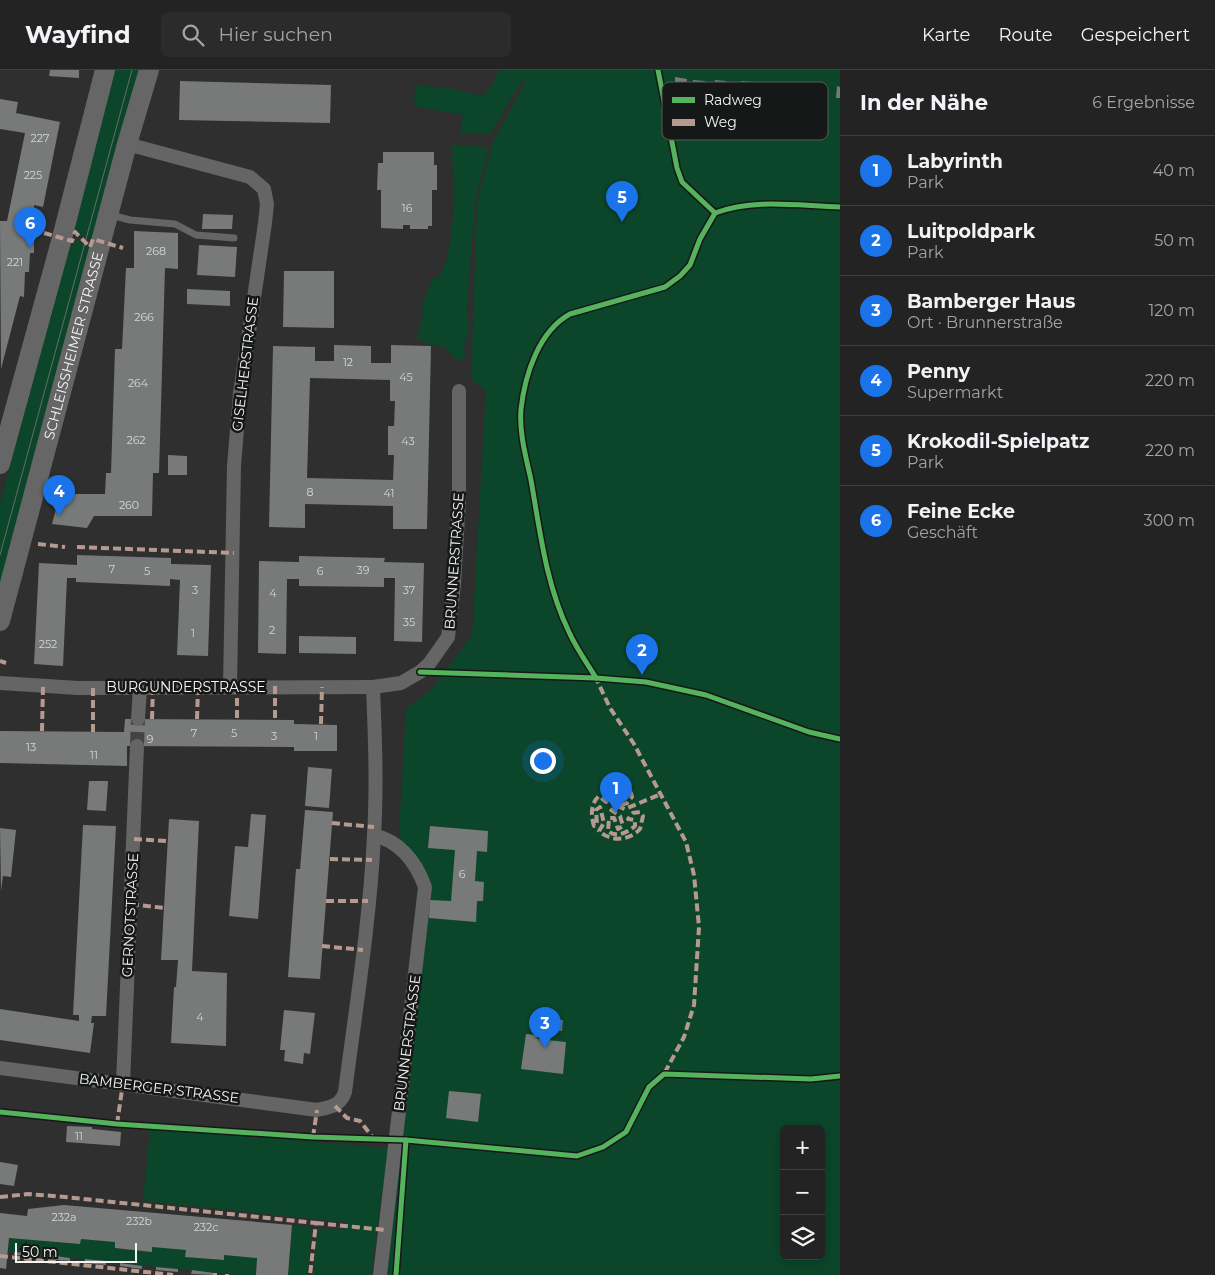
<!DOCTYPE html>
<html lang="de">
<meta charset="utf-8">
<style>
body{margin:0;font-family:Montserrat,sans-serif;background:#2a2b2a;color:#f1f3f6}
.controls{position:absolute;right:15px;bottom:15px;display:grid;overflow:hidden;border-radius:8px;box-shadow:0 2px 12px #0003}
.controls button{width:45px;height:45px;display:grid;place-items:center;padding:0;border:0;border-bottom:1px solid #3f4040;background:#222322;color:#f1f3f6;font:25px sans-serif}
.scale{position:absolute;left:15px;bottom:12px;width:122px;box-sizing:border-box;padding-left:5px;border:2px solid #f3f5f4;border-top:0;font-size:14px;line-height:18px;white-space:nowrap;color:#f3f5f4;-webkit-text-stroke:4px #161817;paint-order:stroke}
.you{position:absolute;left:542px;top:690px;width:18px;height:18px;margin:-12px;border:4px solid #fff;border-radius:50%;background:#1a73e8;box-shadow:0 0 0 8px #1a73e833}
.badge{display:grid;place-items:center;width:32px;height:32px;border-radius:50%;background:#1a73e8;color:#fff;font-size:16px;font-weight:700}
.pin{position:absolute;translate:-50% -41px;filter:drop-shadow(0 1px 2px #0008)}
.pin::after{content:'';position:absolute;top:26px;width:18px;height:15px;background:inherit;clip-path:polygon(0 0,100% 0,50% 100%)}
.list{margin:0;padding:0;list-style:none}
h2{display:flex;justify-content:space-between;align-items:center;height:65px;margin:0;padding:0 20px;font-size:21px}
h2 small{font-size:16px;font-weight:400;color:#a2a4a5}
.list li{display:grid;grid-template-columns:32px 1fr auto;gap:15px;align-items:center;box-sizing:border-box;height:70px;padding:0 20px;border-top:1px solid #3f4040}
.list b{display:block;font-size:19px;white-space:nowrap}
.list p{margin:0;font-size:16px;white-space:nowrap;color:#a2a4a5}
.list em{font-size:16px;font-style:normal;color:#a2a4a5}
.icon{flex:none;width:28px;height:28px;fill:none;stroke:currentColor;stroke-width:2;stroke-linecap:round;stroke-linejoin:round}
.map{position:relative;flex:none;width:840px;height:1205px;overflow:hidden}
header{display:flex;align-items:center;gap:30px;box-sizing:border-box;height:70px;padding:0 25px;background:#222322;border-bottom:1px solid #3f4040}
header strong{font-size:24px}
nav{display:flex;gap:28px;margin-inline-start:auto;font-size:18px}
.search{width:350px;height:45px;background:#2a2b2a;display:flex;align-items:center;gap:12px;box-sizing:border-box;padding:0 18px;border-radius:8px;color:#a2a4a5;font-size:19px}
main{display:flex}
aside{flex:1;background:#222322}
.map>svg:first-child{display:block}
.green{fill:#0b462b;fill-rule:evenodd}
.building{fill:#787a79;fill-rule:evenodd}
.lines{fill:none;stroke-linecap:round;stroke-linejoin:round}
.minor-tunnel{stroke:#424342;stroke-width:14;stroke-dasharray:14 7;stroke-linecap:butt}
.service{stroke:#646564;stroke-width:7}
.minor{stroke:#646564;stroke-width:14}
.secondary{stroke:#666;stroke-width:20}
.tram{stroke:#6a6a6a;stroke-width:1}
.quiet{stroke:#b69a8f;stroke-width:4;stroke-dasharray:8 4;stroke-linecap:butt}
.cycleway-casing{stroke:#161817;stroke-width:8}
.cycleway{stroke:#56b35d;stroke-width:5}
.labels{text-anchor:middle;stroke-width:5;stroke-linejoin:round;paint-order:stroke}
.number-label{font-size:11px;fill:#d4d6d5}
.street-label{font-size:14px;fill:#f3f5f4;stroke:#161817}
.key{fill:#161817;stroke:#585a59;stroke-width:1}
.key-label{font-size:14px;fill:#f3f5f4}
</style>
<header>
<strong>Wayfind</strong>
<div class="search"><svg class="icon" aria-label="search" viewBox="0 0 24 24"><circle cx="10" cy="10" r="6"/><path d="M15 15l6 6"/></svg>Hier suchen</div>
<nav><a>Karte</a><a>Route</a><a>Gespeichert</a></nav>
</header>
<main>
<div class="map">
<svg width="840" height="1205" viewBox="0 0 840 1205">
<rect width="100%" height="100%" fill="#2e2f2e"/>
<g class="green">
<polygon points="115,0 141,0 96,166 92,165 90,171 73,160"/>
<path d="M499 0H840V1205H381L425 817 403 780 399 763 406 639 432 619 472 565 486 320 471 309 477 133 493 71 524 15 525 6 490 64H460L463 45 414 36 415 15 448 18 482 26 493 14ZM784 1059H821V1186H784Z"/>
<path d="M452 75 488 77 475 133 467 236 469 260 464 276 465 288 458 291 445 277 430 275 417 268 423 244 422 235 433 208H439C458 172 453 115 452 75Z"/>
<polygon points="76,169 92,180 0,517 0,434 69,174 74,175"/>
<polygon points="150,1058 388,1078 371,1205 313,1205 318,1158 344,1160 345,1152 143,1131"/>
<polygon points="292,1155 312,1157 307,1205 288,1205"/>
<polygon points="9,1168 80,1174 81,1169 115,1172 115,1178 152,1182 152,1177 186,1180 186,1187 224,1190 224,1185 257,1188 256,1205 234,1205 8,1181"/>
</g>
<g class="building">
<polygon points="50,0 79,0 79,8 49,6"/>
<polygon points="675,7 687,9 686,19 675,19"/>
<polygon points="693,10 705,11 704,22 692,21"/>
<polygon points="715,10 726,11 726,22 714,21"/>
<polygon points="180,11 331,15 330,53 179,50"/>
<polygon points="741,11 752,12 752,23 740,22"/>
<polygon points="837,16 840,17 840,28 836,28"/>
<polygon points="0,29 18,32 16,43 60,52 43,137 34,135 34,151 39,151 38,162 34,162 34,183 30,183 29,202 25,202 24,227 20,226 1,299 0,151 7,151 25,63 0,59"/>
<polygon points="383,82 434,82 434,95 437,95 437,120 432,120 432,156 428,156 428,159 410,159 410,155 403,155 403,159 381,158 381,120 377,120 378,93 383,93"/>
<polygon points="203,144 233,145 232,159 202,159"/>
<polygon points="134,161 178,163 178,199 165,198 159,403 153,403 152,446 94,446 87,458 52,454 60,424 105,424 106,403 111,403 115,279 122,279 126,198 134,198"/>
<polygon points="199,175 237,177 235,207 197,205"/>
<polygon points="284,201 334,201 334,258 283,257"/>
<polygon points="187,219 230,221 230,236 187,234"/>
<path d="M334 275 371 276V293H391V275L431 276 427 459H393V436L305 434V458L269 457 273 276 315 277V291H334ZM310 308 390 310V331H395L394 356H388V385H394L393 410 307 408Z"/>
<polygon points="168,385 187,386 187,405 168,405"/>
<polygon points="77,485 171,488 171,494 211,495 208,586 177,585 180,510 170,509 170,516 76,512 76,508 67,508 63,596 34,594 39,493 77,495"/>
<polygon points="299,486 385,488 384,492 424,493 422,572 394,571 395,508 384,508 384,517 299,516 299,509 287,509 286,584 258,583 259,491 299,492"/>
<polygon points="299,566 356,567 356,584 299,583"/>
<polygon points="125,649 294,650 294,654 337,655 337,681 294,681 294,677 127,676 127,696 0,693 0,661 124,662"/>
<polygon points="308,697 332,699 329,738 305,736"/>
<polygon points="89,711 108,711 106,741 87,740"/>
<polygon points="305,740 333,742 320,909 288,907 296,799 300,799"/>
<polygon points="251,744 266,745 258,849 229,846 235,776 248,777"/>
<polygon points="169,749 199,751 192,901 227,903 226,976 171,973 174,917 176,917 178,890 161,890"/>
<polygon points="83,755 116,756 106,946 92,946 91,953 94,953 90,983 0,970 0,939 79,951 79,945 73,945"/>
<polygon points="430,756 488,761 487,782 477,781 475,811 484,812 483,831 477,831 476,852 429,848 430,830 451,831 455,780 428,778"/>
<polygon points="0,758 16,760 11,807 3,806 1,821"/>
<polygon points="284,940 315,943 310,984 304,983 303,994 284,991 285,980 280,980"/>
<polygon points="540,949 563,950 562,961 539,959"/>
<polygon points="526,964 537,965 537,969 566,972 563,1004 521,999"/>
<polygon points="449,1021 481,1024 478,1052 446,1048"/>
<polygon points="67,1056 92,1057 92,1059 121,1062 120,1076 66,1072"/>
<polygon points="0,1092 18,1095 14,1116 0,1114"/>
<polygon points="64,1135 292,1155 288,1205 256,1205 257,1188 224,1185 224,1190 185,1187 186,1180 152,1177 152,1182 115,1178 115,1172 81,1169 80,1174 9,1168 6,1199 0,1198 0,1143 27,1146 28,1139"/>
<polygon points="14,1182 35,1184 35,1187 14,1185"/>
<polygon points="48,1185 70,1188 70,1191 48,1189"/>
<polygon points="85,1189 106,1191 106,1195 84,1193"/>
<polygon points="120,1193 142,1196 142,1199 120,1196"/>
<polygon points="156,1197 178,1199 178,1202 156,1200"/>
<polygon points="192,1200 214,1203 214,1205 191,1204"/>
</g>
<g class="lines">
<polyline class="minor-tunnel" points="137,676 138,649"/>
<polyline class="service" points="111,145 130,150 175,154 196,165 234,168"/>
<g class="minor">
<polyline points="127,74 250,107 264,119 267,134 265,153 240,323 234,396 230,616"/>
<polyline points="0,613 78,618 373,617"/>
<polyline points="138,649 140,618"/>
<path d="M374 765C401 772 416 792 425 817L380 1205"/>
<path d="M0 998 317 1040C331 1037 340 1036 345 1022 356 936 370 851 374 765 377 716 375 666 373 617L401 613 420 602 429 594 448 567 454 514 459 429V321"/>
<polyline points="123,1013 137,676"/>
</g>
<g class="secondary">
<polyline points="0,394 62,168 105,0"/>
<path id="s1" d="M0 551 127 74 149 0"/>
</g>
<polyline class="tram" points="0,485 132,0"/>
<g class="quiet">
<polyline points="44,163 72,171 75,162 90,177 93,169 123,178"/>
<polyline points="38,474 65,477"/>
<polyline points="77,477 234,483"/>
<polyline points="0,591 6,593"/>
<polyline points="595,606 610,638 634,674 686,772 694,805 699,857 694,935 684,967 664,1004"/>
<polyline points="237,616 237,650"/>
<polyline points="275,616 275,650"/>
<polyline points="93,618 93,662"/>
<polyline points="152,649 153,618"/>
<polyline points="197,649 198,617"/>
<polyline points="321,654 322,617"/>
<polyline points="42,661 43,616"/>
<path d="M610 739 620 746 623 756 618 759 614 748H609L608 761C616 768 627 763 635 756V750L628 749 633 743 640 742 643 746 640 759C629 771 611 772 599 761L604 753 600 737 596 740 597 754 594 756C591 746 590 734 599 726L606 732 617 727H624L625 723C620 718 613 720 608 725L604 721C613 712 630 713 632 727L627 733 617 736 625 739 661 724"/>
<polyline points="332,753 374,757"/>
<polyline points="134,769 168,771"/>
<polyline points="330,789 372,790"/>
<polyline points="326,831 368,831"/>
<polyline points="131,834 164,838"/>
<polyline points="322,876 363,880"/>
<polyline points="335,1036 347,1048 360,1051 374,1069"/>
<polyline points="117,1054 123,1013"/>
<polyline points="313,1067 317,1040"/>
<polyline points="0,1127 28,1124 65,1127 316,1153 310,1205"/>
<polyline points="316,1153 385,1160"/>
<polyline points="0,1186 173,1205"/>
<polyline points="215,1205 215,1203"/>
<polyline points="227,1205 227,1204"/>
</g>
<g class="cycleway-casing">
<g id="cycleway">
<polyline points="658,0 677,98 682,112 715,143"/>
<polyline points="420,602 596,608 646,612 706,625 809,662 840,669"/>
<path d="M596 608C587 593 576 578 569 562 546 515 540 461 531 410 526 387 519 363 521 339 525 304 539 261 570 244L665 217 680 206 690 195 700 169 715 143C754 128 799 136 840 137"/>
<polyline points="0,1042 117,1054 313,1067 406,1070 577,1086 603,1077 626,1062 649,1017 664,1004 811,1009 840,1006"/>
<polyline points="396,1205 406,1070"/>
</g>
</g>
<use href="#cycleway" class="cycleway"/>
</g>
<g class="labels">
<g class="number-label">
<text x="40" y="72">227</text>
<text x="33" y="109">225</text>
<text x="407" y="142">16</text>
<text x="156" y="185">268</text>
<text x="15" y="196">221</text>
<text x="144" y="251">266</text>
<text x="348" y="296">12</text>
<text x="406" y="311">45</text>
<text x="138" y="317">264</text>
<text x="136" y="374">262</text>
<text x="408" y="375">43</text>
<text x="310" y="426">8</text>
<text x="389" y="427">41</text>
<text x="129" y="439">260</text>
<text x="112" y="503">7</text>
<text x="363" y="504">39</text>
<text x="147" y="505">5</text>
<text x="320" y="505">6</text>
<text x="195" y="524">3</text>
<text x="409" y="524">37</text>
<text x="273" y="527">4</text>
<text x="409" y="556">35</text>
<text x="272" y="564">2</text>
<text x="193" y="567">1</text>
<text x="48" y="578">252</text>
<text x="194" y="667">7</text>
<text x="234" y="667">5</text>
<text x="274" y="670">3</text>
<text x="316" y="670">1</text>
<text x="150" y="673">9</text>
<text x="31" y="681">13</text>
<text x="94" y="689">11</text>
<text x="462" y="808">6</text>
<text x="200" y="951">4</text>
<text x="79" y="1070">11</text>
<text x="64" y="1151">232a</text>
<text x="139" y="1155">232b</text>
<text x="206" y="1161">232c</text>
</g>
<g class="street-label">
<text dy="5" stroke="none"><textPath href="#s1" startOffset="285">SCHLEISSHEIMER STRASSE</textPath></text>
<text transform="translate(245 294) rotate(-83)" y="5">GISELHERSTRASSE</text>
<text transform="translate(454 491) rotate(-86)" y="5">BRUNNERSTRASSE</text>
<text x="186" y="622">BURGUNDERSTRASSE</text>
<text transform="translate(130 845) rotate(-87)" y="5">GERNOTSTRASSE</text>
<text transform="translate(407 973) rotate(-83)" y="5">BRUNNERSTRASSE</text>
<text transform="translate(159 1018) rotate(7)" y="5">BAMBERGER STRASSE</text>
</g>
</g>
<rect x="662" y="12" width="166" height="58" rx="8" class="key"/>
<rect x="672" y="27" width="23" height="6" fill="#56b35d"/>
<rect x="672" y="49" width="23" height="7" fill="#b69a8f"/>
<g class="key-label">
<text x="704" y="35">Radweg</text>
<text x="704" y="57">Weg</text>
</g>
</svg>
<div class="controls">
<button>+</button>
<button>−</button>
<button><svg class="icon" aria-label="layers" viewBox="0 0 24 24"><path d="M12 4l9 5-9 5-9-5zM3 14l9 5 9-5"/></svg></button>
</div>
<div class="scale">50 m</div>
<div class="you"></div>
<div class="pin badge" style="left:616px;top:743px">1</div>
<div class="pin badge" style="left:642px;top:605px">2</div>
<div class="pin badge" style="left:545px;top:978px">3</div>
<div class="pin badge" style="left:59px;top:446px">4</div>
<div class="pin badge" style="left:622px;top:152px">5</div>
<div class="pin badge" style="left:30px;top:178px">6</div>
</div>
<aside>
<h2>In der Nähe<small>6 Ergebnisse</small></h2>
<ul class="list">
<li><span class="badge">1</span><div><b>Labyrinth</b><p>Park</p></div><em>40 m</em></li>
<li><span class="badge">2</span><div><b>Luitpoldpark</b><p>Park</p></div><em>50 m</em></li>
<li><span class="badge">3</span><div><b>Bamberger Haus</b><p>Ort · Brunnerstraße</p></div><em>120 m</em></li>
<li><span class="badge">4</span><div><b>Penny</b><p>Supermarkt</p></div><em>220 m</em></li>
<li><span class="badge">5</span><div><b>Krokodil-Spielpatz</b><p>Park</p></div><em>220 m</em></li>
<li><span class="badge">6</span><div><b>Feine Ecke</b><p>Geschäft</p></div><em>300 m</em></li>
</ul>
</aside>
</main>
